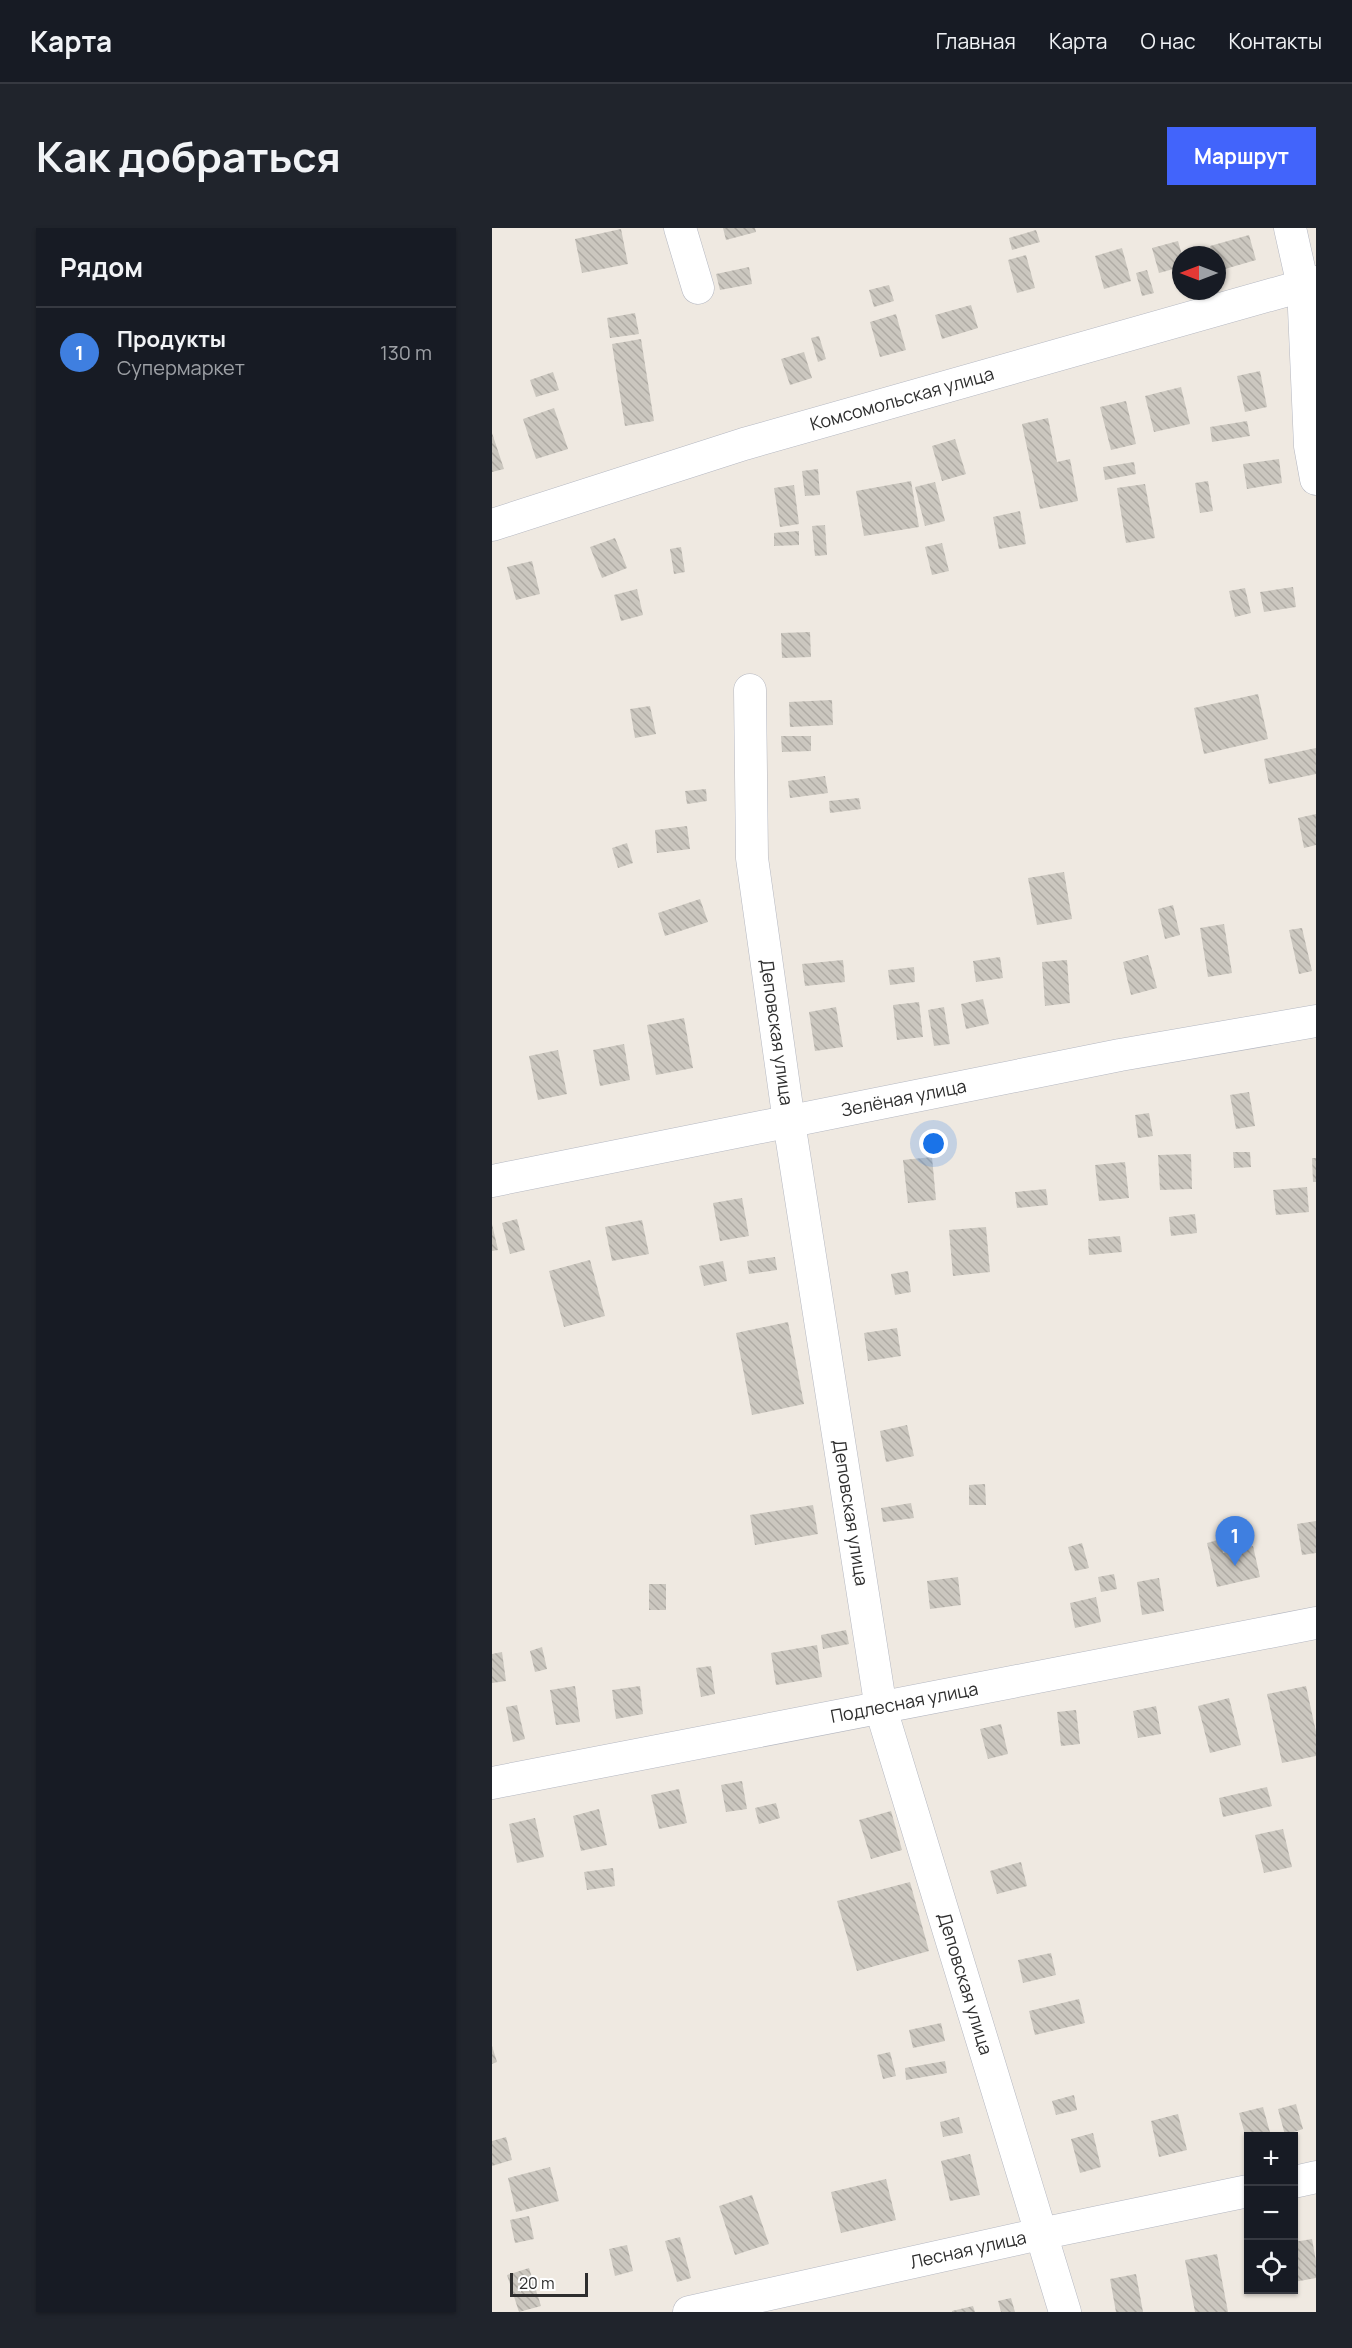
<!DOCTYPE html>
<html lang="ru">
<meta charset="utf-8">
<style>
body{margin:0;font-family:Manrope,sans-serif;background:#20242c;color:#f1f3f6}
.controls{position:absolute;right:18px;bottom:18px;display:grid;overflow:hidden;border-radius:0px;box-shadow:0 2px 4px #0004}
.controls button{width:54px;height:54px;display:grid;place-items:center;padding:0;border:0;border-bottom:2px solid #363941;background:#171b24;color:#f1f3f6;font:30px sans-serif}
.compass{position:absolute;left:680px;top:18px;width:54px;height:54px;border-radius:50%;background:#171b24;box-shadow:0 2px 4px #0004;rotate:270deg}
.scale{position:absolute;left:18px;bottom:15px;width:78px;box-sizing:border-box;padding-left:6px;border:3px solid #2e2e2e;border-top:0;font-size:16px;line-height:21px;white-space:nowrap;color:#2e2e2e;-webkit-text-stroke:4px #fff;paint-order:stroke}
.you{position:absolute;left:442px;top:916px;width:21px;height:21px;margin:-15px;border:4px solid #fff;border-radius:50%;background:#1a73e8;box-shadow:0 0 0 9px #1a73e833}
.badge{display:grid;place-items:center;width:39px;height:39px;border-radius:50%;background:#4264fb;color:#fff;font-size:20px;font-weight:700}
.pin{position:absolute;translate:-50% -50px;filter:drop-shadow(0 2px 3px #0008)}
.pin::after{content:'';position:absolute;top:32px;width:21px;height:18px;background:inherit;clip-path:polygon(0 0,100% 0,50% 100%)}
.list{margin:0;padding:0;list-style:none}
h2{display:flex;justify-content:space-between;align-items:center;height:78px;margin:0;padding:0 24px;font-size:26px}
h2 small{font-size:20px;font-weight:400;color:#9ea1a6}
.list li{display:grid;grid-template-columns:39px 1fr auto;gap:18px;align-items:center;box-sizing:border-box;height:90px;padding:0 24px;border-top:2px solid #363941}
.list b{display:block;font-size:22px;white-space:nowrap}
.list p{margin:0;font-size:20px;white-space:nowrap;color:#9ea1a6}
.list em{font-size:20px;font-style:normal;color:#9ea1a6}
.icon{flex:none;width:33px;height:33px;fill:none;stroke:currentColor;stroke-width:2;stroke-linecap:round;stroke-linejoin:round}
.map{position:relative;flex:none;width:824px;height:2084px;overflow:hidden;border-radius:0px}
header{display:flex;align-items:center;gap:36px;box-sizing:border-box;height:84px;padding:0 30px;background:#171b24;border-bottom:2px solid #363941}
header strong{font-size:28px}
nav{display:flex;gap:33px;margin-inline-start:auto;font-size:21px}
.intro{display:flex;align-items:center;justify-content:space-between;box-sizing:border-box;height:144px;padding:0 36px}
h1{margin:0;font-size:42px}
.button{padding:15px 27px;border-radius:0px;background:#4264fb;color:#fff;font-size:21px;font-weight:700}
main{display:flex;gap:36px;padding:0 36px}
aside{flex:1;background:#171b24;border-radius:0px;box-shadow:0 2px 4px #0004}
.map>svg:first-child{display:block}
.building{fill:url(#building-back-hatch)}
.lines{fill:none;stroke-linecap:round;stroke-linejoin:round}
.minor-casing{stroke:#b4b7c1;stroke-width:33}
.minor{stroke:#fff;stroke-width:32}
.labels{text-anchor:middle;stroke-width:6;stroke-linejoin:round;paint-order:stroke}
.street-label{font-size:18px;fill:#2e2e2e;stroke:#fff}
</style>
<header>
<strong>Карта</strong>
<nav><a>Главная</a><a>Карта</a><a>О нас</a><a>Контакты</a></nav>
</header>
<div class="intro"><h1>Как добраться</h1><a class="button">Маршрут</a></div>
<main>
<aside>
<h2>Рядом<small></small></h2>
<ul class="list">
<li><span class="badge" style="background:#3f7fe0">1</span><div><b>Продукты</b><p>Супермаркет</p></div><em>130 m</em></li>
</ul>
</aside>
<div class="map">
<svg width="824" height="2084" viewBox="0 0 824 2084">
<defs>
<pattern id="building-back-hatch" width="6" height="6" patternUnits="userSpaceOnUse" patternTransform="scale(1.5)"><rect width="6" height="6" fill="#cbc7bf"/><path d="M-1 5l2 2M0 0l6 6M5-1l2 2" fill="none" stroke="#afaba4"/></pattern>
</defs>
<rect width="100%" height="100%" fill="#efe9e1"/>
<g class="building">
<polygon points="231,0 263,0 264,4 234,12"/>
<polygon points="129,1 136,36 90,45 83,11"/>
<polygon points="544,2 548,14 520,22 517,10"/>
<polygon points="757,7 764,32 726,43 725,27 721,27 718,18"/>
<polygon points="686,13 690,27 689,39 667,45 660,20"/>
<polygon points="630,20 639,53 612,61 603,28"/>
<polygon points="534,27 543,60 525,65 516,32"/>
<polygon points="257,39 260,56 228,62 224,46"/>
<polygon points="655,42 662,65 650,68 644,45"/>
<polygon points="397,57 402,73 382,79 377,62"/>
<polygon points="479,77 486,100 450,111 443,87"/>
<polygon points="143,85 147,106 118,110 115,90"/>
<polygon points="404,86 414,122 388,129 378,94"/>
<polygon points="327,108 334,131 326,134 319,110"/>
<polygon points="149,111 162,193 133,198 120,116"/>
<polygon points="312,124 320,150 298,157 289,131"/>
<polygon points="768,143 775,179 753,184 745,148"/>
<polygon points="61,144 67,162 44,169 38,152"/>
<polygon points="689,159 698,196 662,204 653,168"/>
<polygon points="634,173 644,216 619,222 608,179"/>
<polygon points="62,180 76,221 44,231 31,191"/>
<polygon points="556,190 565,234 578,231 586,273 548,281 530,196"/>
<polygon points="755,193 758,208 720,214 718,199"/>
<polygon points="0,205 12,241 0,244"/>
<polygon points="463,211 474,246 450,253 440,218"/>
<polygon points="787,231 790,255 755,261 751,236"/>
<polygon points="642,234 644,246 613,252 611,239"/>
<polygon points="326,241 328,267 313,268 310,243"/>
<polygon points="419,253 427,299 372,308 364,263"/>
<polygon points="716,253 721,283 708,285 703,255"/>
<polygon points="443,254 453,293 433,298 423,259"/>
<polygon points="653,256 663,310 634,315 625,260"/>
<polygon points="302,257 307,296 288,299 282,260"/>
<polygon points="528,283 534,316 507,321 501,289"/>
<polygon points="333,297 335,327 323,328 320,298"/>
<polygon points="307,303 307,317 282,318 282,305"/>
<polygon points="123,310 135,340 110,350 98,319"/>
<polygon points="450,315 457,343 440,347 433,319"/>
<polygon points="189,319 193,344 182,346 178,321"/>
<polygon points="40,333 48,366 24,372 15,339"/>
<polygon points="801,359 804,379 772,384 768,364"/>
<polygon points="753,360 759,385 743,389 737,363"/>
<polygon points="145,361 151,387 129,393 122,367"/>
<polygon points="318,404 319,429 290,430 289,405"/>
<polygon points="766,466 776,511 712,526 702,480"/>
<polygon points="340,472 341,497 298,499 297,474"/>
<polygon points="158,478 164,506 143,510 138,481"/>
<polygon points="289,508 319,508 319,523 290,524"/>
<polygon points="824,520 824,546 777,556 772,531"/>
<polygon points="333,548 336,565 298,570 296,553"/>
<polygon points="214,561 215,573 195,576 193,563"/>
<polygon points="367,570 369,581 338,585 337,573"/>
<polygon points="824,586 824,617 812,620 806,590"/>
<polygon points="195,598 198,621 165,625 163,602"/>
<polygon points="135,615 141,635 126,640 120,620"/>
<polygon points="572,644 580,691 545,697 536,650"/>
<polygon points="208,671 216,694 173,708 166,685"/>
<polygon points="681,677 688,707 673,711 666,681"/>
<polygon points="732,696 740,745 716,749 708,700"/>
<polygon points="810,700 820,743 807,746 797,702"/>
<polygon points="656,727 665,760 639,767 631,734"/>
<polygon points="508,729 511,750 484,754 481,733"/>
<polygon points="351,732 353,754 313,758 310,736"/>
<polygon points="575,732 578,775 553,778 550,734"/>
<polygon points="422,739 423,754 398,757 396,742"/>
<polygon points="491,771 497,796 474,801 469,776"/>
<polygon points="427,774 431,809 405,812 401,777"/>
<polygon points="344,779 351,819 323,823 317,784"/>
<polygon points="452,779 458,816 442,818 436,782"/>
<polygon points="192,790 201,840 164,847 155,797"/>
<polygon points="132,816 138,852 108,858 101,822"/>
<polygon points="66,822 75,866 46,872 37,828"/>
<polygon points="757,864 763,898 744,901 738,867"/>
<polygon points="657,885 661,908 646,910 643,887"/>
<polygon points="741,924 758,924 759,939 742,940"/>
<polygon points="699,926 700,961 668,962 666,927"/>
<polygon points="440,929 444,972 416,975 411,932"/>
<polygon points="820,930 824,930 824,954 821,954"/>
<polygon points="633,934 637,970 607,973 603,937"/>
<polygon points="815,959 817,984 784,987 781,962"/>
<polygon points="554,961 556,977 525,980 523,964"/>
<polygon points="250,970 257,1008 228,1013 221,975"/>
<polygon points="703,986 705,1005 679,1008 677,989"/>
<polygon points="25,991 33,1022 18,1026 10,995"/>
<polygon points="150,992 157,1026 120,1033 113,999"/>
<polygon points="0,996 6,1022 0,1023"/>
<polygon points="494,999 498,1044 461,1048 457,1002"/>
<polygon points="628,1008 630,1024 597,1027 596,1011"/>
<polygon points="283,1029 285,1042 257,1046 255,1033"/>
<polygon points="98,1032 113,1088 72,1099 57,1043"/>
<polygon points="231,1033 235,1053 212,1058 207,1038"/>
<polygon points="416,1043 419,1064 403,1067 399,1046"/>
<polygon points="296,1094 312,1176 260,1187 244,1105"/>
<polygon points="405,1100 409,1128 376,1133 372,1105"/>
<polygon points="415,1197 422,1228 394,1234 388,1203"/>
<polygon points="493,1256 494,1277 477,1277 477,1257"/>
<polygon points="419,1275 422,1290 391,1294 389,1280"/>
<polygon points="321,1277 326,1306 263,1317 258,1287"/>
<polygon points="824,1293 824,1325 810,1327 805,1296"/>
<polygon points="729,1311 731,1325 761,1318 768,1349 725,1359 715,1315"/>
<polygon points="590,1315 597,1340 583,1343 576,1319"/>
<polygon points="622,1346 625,1361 609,1364 606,1349"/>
<polygon points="466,1349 469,1377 438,1381 435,1353"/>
<polygon points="667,1350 672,1383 650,1387 645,1354"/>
<rect x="157" y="1356" width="17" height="26"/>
<polygon points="604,1369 609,1394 583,1400 578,1375"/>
<polygon points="354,1402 357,1416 331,1421 329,1407"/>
<polygon points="325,1417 330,1449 284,1457 279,1425"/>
<polygon points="50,1419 55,1441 43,1444 38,1423"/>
<polygon points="10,1424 14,1453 0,1455 0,1426"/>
<polygon points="219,1438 223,1466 209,1469 204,1440"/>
<polygon points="83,1458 88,1494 64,1497 58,1462"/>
<polygon points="148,1458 151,1486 124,1491 120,1462"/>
<polygon points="814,1458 824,1504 824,1528 790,1535 775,1466"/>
<polygon points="737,1470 749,1517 718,1525 706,1478"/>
<polygon points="25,1477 33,1511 21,1514 14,1479"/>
<polygon points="664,1478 669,1506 646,1510 641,1483"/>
<polygon points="584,1482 588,1516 569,1518 565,1484"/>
<polygon points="509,1496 516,1526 496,1531 488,1501"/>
<polygon points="250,1553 255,1581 234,1584 229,1557"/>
<polygon points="775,1559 780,1578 731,1589 727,1570"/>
<polygon points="187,1561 195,1595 167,1601 159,1567"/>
<polygon points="284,1575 288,1590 267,1596 263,1580"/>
<polygon points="107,1581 115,1617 89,1623 81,1588"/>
<polygon points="399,1583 410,1622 379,1631 367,1592"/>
<polygon points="43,1590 52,1629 25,1635 17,1596"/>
<polygon points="791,1601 800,1639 772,1645 763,1607"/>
<polygon points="529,1634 535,1658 505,1666 498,1643"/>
<polygon points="121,1640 123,1658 95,1662 92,1644"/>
<polygon points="418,1654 437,1723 365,1743 345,1673"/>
<polygon points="559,1725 564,1747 531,1755 526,1732"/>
<polygon points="587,1771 593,1795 543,1807 537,1783"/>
<polygon points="449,1795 453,1813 421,1820 417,1802"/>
<polygon points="0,1818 5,1834 0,1836"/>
<polygon points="398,1824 404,1848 391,1851 385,1827"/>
<polygon points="453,1833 455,1845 414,1852 413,1840"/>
<polygon points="582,1867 585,1882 564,1887 560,1873"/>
<polygon points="804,1876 811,1901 793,1907 786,1881"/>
<polygon points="771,1879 779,1908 756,1908 756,1917 747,1885"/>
<polygon points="686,1886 695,1922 667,1929 659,1893"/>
<polygon points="467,1889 471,1905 451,1909 448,1894"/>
<polygon points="601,1905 609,1939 588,1945 579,1911"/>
<polygon points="14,1909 20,1932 0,1938 0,1913"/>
<polygon points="478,1926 488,1967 458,1973 449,1933"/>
<polygon points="58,1939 67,1973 24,1984 16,1950"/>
<polygon points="394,1951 404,1992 349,2005 339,1964"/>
<polygon points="260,1967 277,2016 243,2027 227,1978"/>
<polygon points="37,1988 42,2011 23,2015 18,1992"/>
<polygon points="188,2009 199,2050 185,2054 173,2013"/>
<polygon points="820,2011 824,2033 824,2050 802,2054 802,2014"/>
<polygon points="135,2017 141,2043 123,2048 117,2021"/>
<polygon points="725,2026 736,2084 703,2084 693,2032"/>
<polygon points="37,2040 49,2078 27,2084 15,2047"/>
<polygon points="644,2046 651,2084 624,2084 618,2051"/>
<polygon points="519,2070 523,2084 509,2084 506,2073"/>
<polygon points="481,2078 483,2084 460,2084 460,2083"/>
</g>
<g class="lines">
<g class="minor-casing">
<g id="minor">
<polyline points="188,0 206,60"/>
<polyline points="798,0 811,58 818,218 824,251"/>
<path id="s1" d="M0 297 252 216 824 54"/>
<path id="s2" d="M258 462 260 630 297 894 389 1481 573 2084"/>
<path id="s3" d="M0 953 628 827 824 793"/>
<path id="s4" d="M0 1555 824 1395"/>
<polyline points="802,1954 824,1949"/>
<path id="s5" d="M197 2084 548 2006 756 1963"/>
</g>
</g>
<use href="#minor" class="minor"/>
</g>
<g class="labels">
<g class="street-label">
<text dy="6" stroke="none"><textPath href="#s1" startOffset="429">Комсомольская улица</textPath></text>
<text dy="6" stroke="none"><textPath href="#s2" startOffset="344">Деповская улица</textPath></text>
<text dy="6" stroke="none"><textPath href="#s3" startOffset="420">Зелёная улица</textPath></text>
<text dy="6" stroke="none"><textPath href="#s2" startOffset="830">Деповская улица</textPath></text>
<text dy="6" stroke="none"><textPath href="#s4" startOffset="420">Подлесная улица</textPath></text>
<text dy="6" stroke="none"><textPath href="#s2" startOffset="1316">Деповская улица</textPath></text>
<text dy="6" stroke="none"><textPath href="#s5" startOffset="286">Лесная улица</textPath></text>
</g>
</g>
</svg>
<div class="controls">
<button>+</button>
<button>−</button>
<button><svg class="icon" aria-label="locate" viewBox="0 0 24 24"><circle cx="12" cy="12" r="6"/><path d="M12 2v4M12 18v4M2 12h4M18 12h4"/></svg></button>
</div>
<svg class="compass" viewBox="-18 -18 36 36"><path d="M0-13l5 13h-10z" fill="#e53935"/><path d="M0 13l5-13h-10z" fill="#9ea1a6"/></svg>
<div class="scale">20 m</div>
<div class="you"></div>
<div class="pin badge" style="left:743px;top:1338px;background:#3f7fe0">1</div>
</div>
</main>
